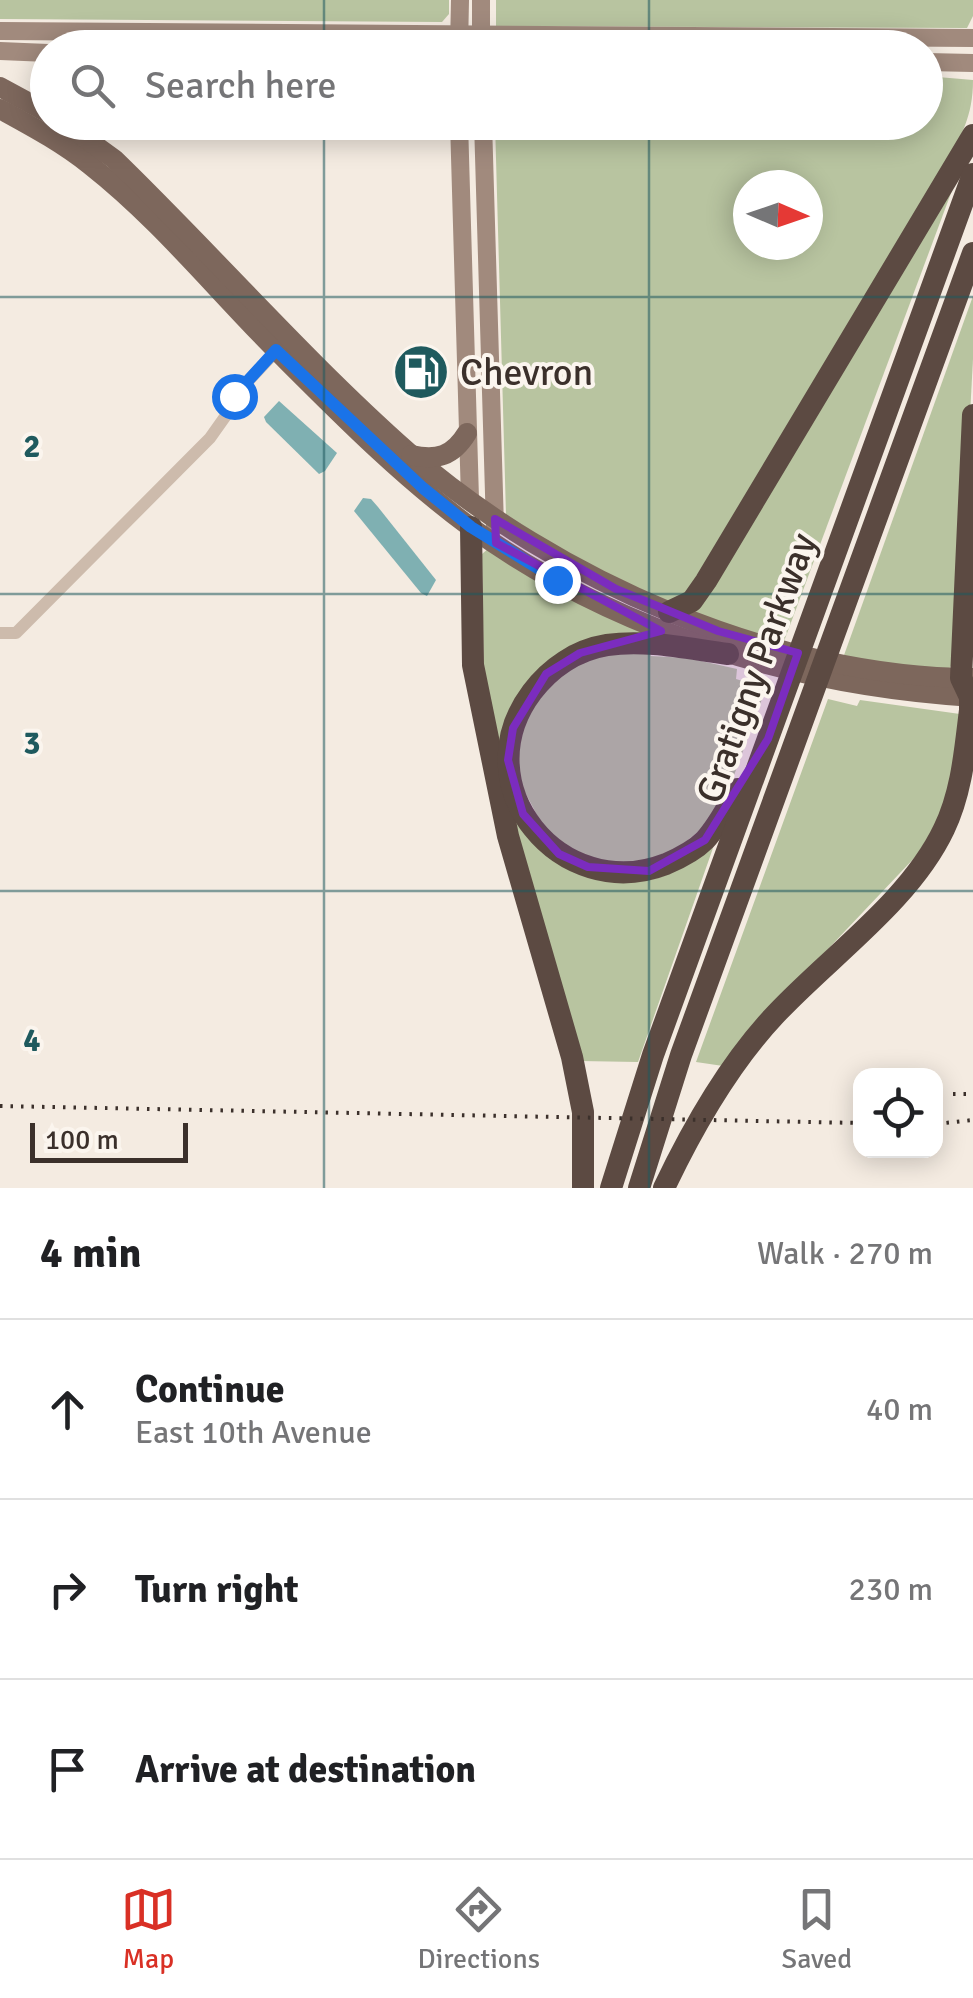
<!DOCTYPE html>
<meta charset="utf-8">
<style>
body{margin:0;font-family:Signika,sans-serif;background:#f2f2f2;color:#202124}
.controls{position:absolute;right:30px;bottom:30px;display:grid;overflow:hidden;border-radius:20px;box-shadow:0 5px 25px #0003}
.controls button{width:90px;height:90px;display:grid;place-items:center;padding:0;border:0;border-bottom:2px solid #e0e0e0;background:#fff;color:#202124;font:50px sans-serif}
.compass{position:absolute;left:733px;top:170px;width:90px;height:90px;border-radius:50%;background:#fff;box-shadow:0 5px 25px #0003;rotate:92deg}
.scale{position:absolute;left:30px;bottom:25px;width:158px;box-sizing:border-box;padding-left:10px;border:5px solid #3b302b;border-top:0;font-size:28px;line-height:35px;white-space:nowrap;color:#3b302b;-webkit-text-stroke:8px #fbf5ee;paint-order:stroke}
.stop{position:absolute;width:30px;height:30px;margin:-22px;border:8px solid #1a73e8;border-radius:50%;background:#fff}
.stop.end{background:#1a73e8;border-color:#fff;box-shadow:0 2px 10px #0008}
.list{margin:0;padding:0;list-style:none}
h2{display:flex;justify-content:space-between;align-items:center;height:130px;margin:0;padding:0 40px;font-size:42px}
h2 small{font-size:32px;font-weight:400;color:#757577}
.list li{display:grid;grid-template-columns:65px 1fr auto;gap:30px;align-items:center;box-sizing:border-box;height:180px;padding:0 40px;border-top:2px solid #e0e0e0}
.list b{display:block;font-size:38px;white-space:nowrap}
.list p{margin:0;font-size:32px;white-space:nowrap;color:#757577}
.list em{font-size:32px;font-style:normal;color:#757577}
.icon{flex:none;width:55px;height:55px;fill:none;stroke:currentColor;stroke-width:2;stroke-linecap:round;stroke-linejoin:round}
.map{position:relative;flex:none;width:973px;height:1188px;overflow:hidden}
.search{position:absolute;background:#fff;box-shadow:0 5px 25px #0003;left:30px;right:30px;top:30px;height:110px;display:flex;align-items:center;gap:25px;box-sizing:border-box;padding:0 35px;border-radius:55px;color:#757577;font-size:38px}
.sheet{height:670px;background:#fff}
nav{display:flex;justify-content:space-around;align-items:center;box-sizing:border-box;height:140px;border-top:2px solid #e0e0e0;background:#fff;font-size:28px;color:#757577}
nav a{display:grid;justify-items:center;gap:5px}
nav .on{color:#d93025}
.map>svg:first-child{display:block}
.green{fill:#b8c4a0;fill-rule:evenodd}
.water{fill:#7fb0b2}
.lines{fill:none;stroke-linecap:round;stroke-linejoin:round}
.street{stroke:#cdbbac;stroke-width:12}
.secondary{stroke:#a18a7d;stroke-width:18}
.primary{stroke:#7d675c;stroke-width:20}
.highway{stroke:#5c4a42;stroke-width:22}
.rail{stroke:#3b302b;stroke-width:4;stroke-dasharray:2.5 8;stroke-linecap:butt}
.route{stroke:#1a73e8;stroke-width:12}
.marked{fill:#7b2cbf;fill-opacity:0.2;stroke:#7b2cbf;stroke-width:8;stroke-linejoin:round}
.grid{fill:none;stroke:#1f5a5e;stroke-width:2.5;stroke-opacity:0.55}
.labels{text-anchor:middle;stroke-width:8;stroke-linejoin:round;paint-order:stroke}
.poi-label{font-size:38px;fill:#3b302b;stroke:#fbf5ee;text-anchor:start}
.street-label{font-size:38px;fill:#3b302b;stroke:#fbf5ee}
.grid-label{font-size:32px;text-anchor:middle;font-weight:bold;fill:#1f5a5e;stroke:#fbf5ee;stroke-width:8;stroke-linejoin:round;paint-order:stroke}
</style>
<div class="map">
<svg width="973" height="1188" viewBox="0 0 973 1188">
<rect width="100%" height="100%" fill="#f4ebe1"/>
<g class="green">
<polygon points="0,0 449,0 449,14 442,22 0,19"/>
<polygon points="496,0 973,0 973,16 967,28 496,26"/>
<path d="M926 76 973 80C973 117 961 135 945 167L700 583 668 604 607 578 506 515 495 123 926 122ZM748 185H808V245H748Z"/>
<polygon points="957,177 783,644 691,614"/>
<polygon points="973,296 973,359 957,658 948,670 843,658"/>
<polygon points="489,548 667,638 569,654 501,756 484,689 482,554"/>
<polygon points="647,649 651,656 688,658 737,669 736,679 766,688 729,789 709,823 669,855 618,865 569,850 546,832 518,779 516,746 537,695 585,658"/>
<polygon points="828,699 857,706 860,700 960,714 950,789 934,827 917,855 810,968 730,1067 696,1062"/>
<path d="M511 812C525 828 538 845 553 859 580 883 634 888 666 875 683 868 696 852 713 848L638 1062 580 1061Z"/>
</g>
<g class="water">
<polygon points="279,401 337,453 325,471 319,474 266,422 264,417"/>
<polygon points="363,498 371,499 378,507 436,580 427,596 421,593 354,511"/>
</g>
<g class="lines">
<polyline class="street" points="0,633 16,633 210,438 227,414 234,396 282,345"/>
<g class="secondary">
<polyline points="0,31 973,38"/>
<polyline points="459,48 460,0"/>
<polyline points="481,48 481,0"/>
<polyline points="0,51 48,53"/>
<polyline points="926,62 973,63"/>
<polyline points="459,122 470,499"/>
<polyline points="483,122 495,527"/>
</g>
<g class="primary">
<polyline points="0,87 48,113"/>
<path d="M0 109C31 126 63 143 90 165 160 220 216 290 278 352 339 413 400 475 469 526 615 632 795 686 973 697"/>
<path d="M63 122 114 159C213 255 305 361 408 452 556 581 776 677 973 678"/>
<path d="M411 455C437 461 453 456 467 433"/>
</g>
<g class="highway">
<polyline points="471,527 473,665 508,836 572,1057 583,1112 583,1188"/>
<polyline points="669,612 692,601 706,581 973,135"/>
<path d="M728 654C689 649 647 639 607 645 576 650 550 668 532 692 462 785 561 905 666 864 680 858 695 850 705 840 718 826 728 806 738 789"/>
<polyline points="611,1188 653,1055 973,174"/>
<polyline points="639,1188 681,1055 973,253"/>
<path d="M664 1188C693 1127 728 1065 775 1015 829 957 910 901 944 829 962 792 965 750 970 710V697L961 678 973 415"/>
</g>
<g class="rail">
<polyline points="953,1094 973,1094"/>
<polyline points="0,1106 860,1123"/>
<polyline points="936,1124 973,1120"/>
</g>
</g>
<g class="lines">
<polyline class="route" points="234,396 276,350 423,488 471,527 557,580"/>
</g>
<path class="marked" d="M495 519 616 589 718 631 798 653 768 739 705 840 649 871 588 867 559 854 523 814 508 760 513 728 546 674 580 653 661 631 496 543Z"/>
<path class="grid" d="M324 0V48M649 0V48M324 122V1188M649 122V1188M0 297H973M0 594H973M0 891H973"/>
<defs>
<g id="fuel-disc" transform="scale(2.875)"><circle r="9.5" fill="#1f5a5e" stroke="#fbf5ee"/><path d="M-5.5-6h7V0h2V4h1.3V-2.5L3-4.5l.8-.8L6-3V5H2.5V1h-1V6h-7ZM-4.2-4.7v3.2H.2V-4.7Z" fill="#fff"/></g>
</defs>
<g fill-rule="evenodd">
<use href="#fuel-disc" x="421" y="372"/>
</g>
<g class="labels">
<g class="poi-label">
<text x="460" y="385">Chevron</text>
</g>
<g class="street-label">
<text transform="translate(756 668) rotate(-70)" y="13">Gratigny Parkway</text>
</g>
</g>
<g class="grid-label">
<text x="32" y="457">2</text>
<text x="32" y="754">3</text>
<text x="32" y="1051">4</text>
</g>
</svg>
<div class="controls">
<button><svg class="icon" aria-label="locate" viewBox="0 0 24 24"><circle cx="12" cy="12" r="6"/><path d="M12 2v4M12 18v4M2 12h4M18 12h4"/></svg></button>
</div>
<svg class="compass" viewBox="-18 -18 36 36"><path d="M0-13l5 13h-10z" fill="#e53935"/><path d="M0 13l5-13h-10z" fill="#757577"/></svg>
<div class="scale">100 m</div>
<div class="stop" style="left:234px;top:396px"></div>
<div class="stop end" style="left:557px;top:580px"></div>
<div class="search"><svg class="icon" aria-label="search" viewBox="0 0 24 24"><circle cx="10" cy="10" r="6"/><path d="M15 15l6 6"/></svg>Search here</div>
</div>
<section class="sheet">
<h2>4 min<small>Walk · 270 m</small></h2>
<ul class="list">
<li><svg class="icon" aria-label="ahead" viewBox="0 0 24 24"><path d="M12 20V5M6 11l6-6 6 6"/></svg><div><b>Continue</b><p>East 10th Avenue</p></div><em>40 m</em></li>
<li><svg class="icon" aria-label="right" viewBox="0 0 24 24"><path d="M7 20v-9h11M14 6l5 5-5 5"/></svg><div><b>Turn right</b></div><em>230 m</em></li>
<li><svg class="icon" aria-label="arrive" viewBox="0 0 24 24"><path d="M6 21V4h12l-3 4 3 4H6"/></svg><div><b>Arrive at destination</b></div></li>
</ul>
</section>
<nav>
<a class="on"><svg class="icon" aria-label="map" viewBox="0 0 24 24"><path d="M3 6l6-2 6 2 6-2v14l-6 2-6-2-6 2zM9 4v14M15 6v14"/></svg>Map</a>
<a><svg class="icon" aria-label="directions" viewBox="0 0 24 24"><path d="M12 3l9 9-9 9-9-9zM9 14v-3h6M13 9l2 2-2 2"/></svg>Directions</a>
<a><svg class="icon" aria-label="saved" viewBox="0 0 24 24"><path d="M7 4h10v16l-5-4-5 4z"/></svg>Saved</a>
</nav>
